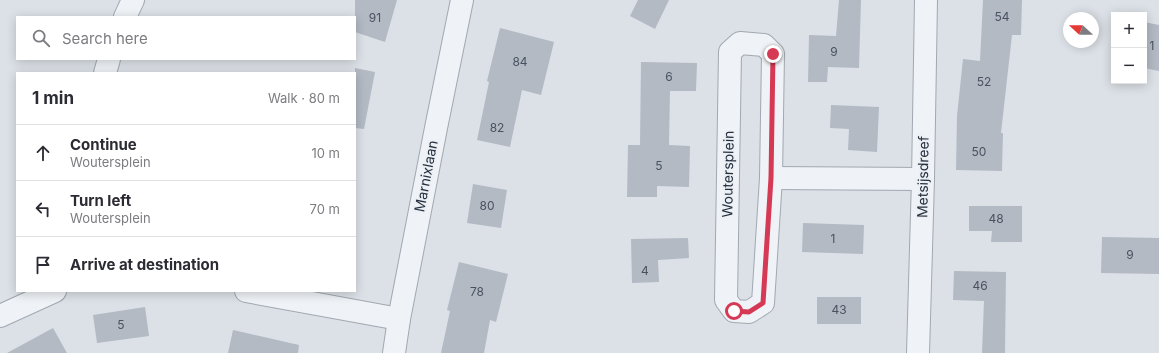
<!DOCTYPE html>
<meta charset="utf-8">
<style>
body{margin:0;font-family:Inter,sans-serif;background:#f2f2f3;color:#2b2b33}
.controls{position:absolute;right:12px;top:12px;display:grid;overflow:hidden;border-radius:0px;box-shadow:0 2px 10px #0003}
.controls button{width:36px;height:36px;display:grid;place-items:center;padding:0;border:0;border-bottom:1px solid #e1e1e2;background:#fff;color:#2b2b33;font:20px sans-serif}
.compass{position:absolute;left:1063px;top:12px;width:36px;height:36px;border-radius:50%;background:#fff;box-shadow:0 2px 10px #0003;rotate:291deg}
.stop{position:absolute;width:12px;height:12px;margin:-9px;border:3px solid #d53954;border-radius:50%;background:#fff}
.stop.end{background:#d53954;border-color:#fff;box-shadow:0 1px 4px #0008}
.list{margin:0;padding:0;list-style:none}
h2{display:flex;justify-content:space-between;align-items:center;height:52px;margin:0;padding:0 16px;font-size:17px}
h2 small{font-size:13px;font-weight:400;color:#7c7c81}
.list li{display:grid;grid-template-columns:26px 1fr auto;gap:12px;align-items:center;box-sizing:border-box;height:56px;padding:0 16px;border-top:1px solid #e1e1e2}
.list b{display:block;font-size:15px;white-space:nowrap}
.list p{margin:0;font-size:13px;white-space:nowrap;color:#7c7c81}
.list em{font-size:13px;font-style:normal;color:#7c7c81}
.icon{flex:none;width:22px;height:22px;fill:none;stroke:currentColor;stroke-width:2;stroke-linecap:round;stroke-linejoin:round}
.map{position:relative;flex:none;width:1159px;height:353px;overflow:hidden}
.search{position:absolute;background:#fff;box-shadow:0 2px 10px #0003;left:16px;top:16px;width:340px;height:44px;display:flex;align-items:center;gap:10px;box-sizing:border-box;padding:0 14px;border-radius:0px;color:#7c7c81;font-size:15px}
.panel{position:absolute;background:#fff;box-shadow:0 2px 10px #0003;left:16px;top:72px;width:340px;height:220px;border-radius:0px}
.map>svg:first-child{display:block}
.building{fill:#b3bac4}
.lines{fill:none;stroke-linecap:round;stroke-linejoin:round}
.minor-casing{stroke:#a1a8b1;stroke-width:24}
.minor{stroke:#eff2f6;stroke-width:22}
.route{stroke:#d53954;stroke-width:5}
.labels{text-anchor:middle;stroke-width:3.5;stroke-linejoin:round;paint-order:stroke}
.number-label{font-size:12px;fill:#485260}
.street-label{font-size:14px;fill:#252f3e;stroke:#ecf0f5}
</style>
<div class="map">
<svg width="1159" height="353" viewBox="0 0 1159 353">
<rect width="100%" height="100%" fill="#dce1e7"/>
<g class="building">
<polygon points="355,0 397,0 385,42 355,32"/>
<polygon points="638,0 669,0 655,29 630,16"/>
<polygon points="839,0 861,0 859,68 828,67 827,82 808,82 809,35 836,36"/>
<polygon points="983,0 1022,0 1021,35 1012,35 1001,133 1003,133 1002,171 956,170 957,116 963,59 980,61"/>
<polygon points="1144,22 1159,25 1159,71 1144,68"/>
<polygon points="500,28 554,42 541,95 522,90 510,147 477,140 489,82 487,81"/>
<polygon points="641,62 697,63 696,91 670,91 669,145 690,146 689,187 657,186 657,197 627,197 628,145 640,145"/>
<polygon points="355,68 375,72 364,129 355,128"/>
<polygon points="831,105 879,107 877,152 848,150 849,129 830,128"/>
<polygon points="473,184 507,190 501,228 467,223"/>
<polygon points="969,206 1022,206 1022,242 991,242 992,231 969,231"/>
<polygon points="803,223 864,225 863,254 802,252"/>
<polygon points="1102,237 1159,238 1159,274 1101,273"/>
<polygon points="688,238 689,258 658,260 659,282 632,283 631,239"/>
<polygon points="459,262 508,274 496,322 490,320 484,353 441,353 450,311 447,310"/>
<polygon points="954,271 1006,272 1005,353 982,353 984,301 953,300"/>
<rect x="817" y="297" width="44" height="27"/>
<polygon points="145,307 149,336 97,343 93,315"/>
<polygon points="53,328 67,353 7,353"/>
<polygon points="233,330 299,345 298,353 228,353"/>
</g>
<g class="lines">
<g class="minor-casing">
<g id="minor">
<polyline points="125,17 133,0"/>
<polygon points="740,43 764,45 773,54 771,178 763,303 749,312 734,311 726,300 730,52"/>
<polyline points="105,73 109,59"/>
<polyline points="771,178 923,179"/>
<polyline points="246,291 399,319"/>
<polyline points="0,316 55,291"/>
<polyline points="394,353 399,319 436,128 462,0"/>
<polyline points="918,353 923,179 926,0"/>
</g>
</g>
<use href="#minor" class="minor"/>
</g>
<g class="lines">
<polyline class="route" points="734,311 749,312 763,303 771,178 773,54"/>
</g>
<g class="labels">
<g class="number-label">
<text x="1002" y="21">54</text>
<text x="375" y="22">91</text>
<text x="1152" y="50">1</text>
<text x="834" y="56">9</text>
<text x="520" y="66">84</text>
<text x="669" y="81">6</text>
<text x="984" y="86">52</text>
<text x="497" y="132">82</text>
<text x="979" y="156">50</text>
<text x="659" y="170">5</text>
<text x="487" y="210">80</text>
<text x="996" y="223">48</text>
<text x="833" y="243">1</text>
<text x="1130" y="259">9</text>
<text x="645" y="275">4</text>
<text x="980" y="290">46</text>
<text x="477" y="296">78</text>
<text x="839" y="314">43</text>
<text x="121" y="329">5</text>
</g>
<g class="street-label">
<text transform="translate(728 174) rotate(-89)" y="5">Woutersplein</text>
<text transform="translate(426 176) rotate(-79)" y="5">Marnixlaan</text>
<text transform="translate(923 177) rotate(-89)" y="5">Metsijsdreef</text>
</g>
</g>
</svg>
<div class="controls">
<button>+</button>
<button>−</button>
</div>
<svg class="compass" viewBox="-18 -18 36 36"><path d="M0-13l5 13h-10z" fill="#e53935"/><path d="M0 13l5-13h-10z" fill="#7c7c81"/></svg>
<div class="stop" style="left:734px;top:311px"></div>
<div class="stop end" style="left:773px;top:54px"></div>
<div class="search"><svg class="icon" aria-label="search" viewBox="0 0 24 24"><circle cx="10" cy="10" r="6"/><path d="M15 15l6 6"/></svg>Search here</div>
<section class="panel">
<h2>1 min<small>Walk · 80 m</small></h2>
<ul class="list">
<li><svg class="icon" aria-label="ahead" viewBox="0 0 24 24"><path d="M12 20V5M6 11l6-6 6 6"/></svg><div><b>Continue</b><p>Woutersplein</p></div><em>10 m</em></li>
<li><svg class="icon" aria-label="left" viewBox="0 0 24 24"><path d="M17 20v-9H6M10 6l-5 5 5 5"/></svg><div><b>Turn left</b><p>Woutersplein</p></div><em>70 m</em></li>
<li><svg class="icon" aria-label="arrive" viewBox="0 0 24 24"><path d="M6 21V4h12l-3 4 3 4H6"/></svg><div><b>Arrive at destination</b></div></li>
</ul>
</section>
</div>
